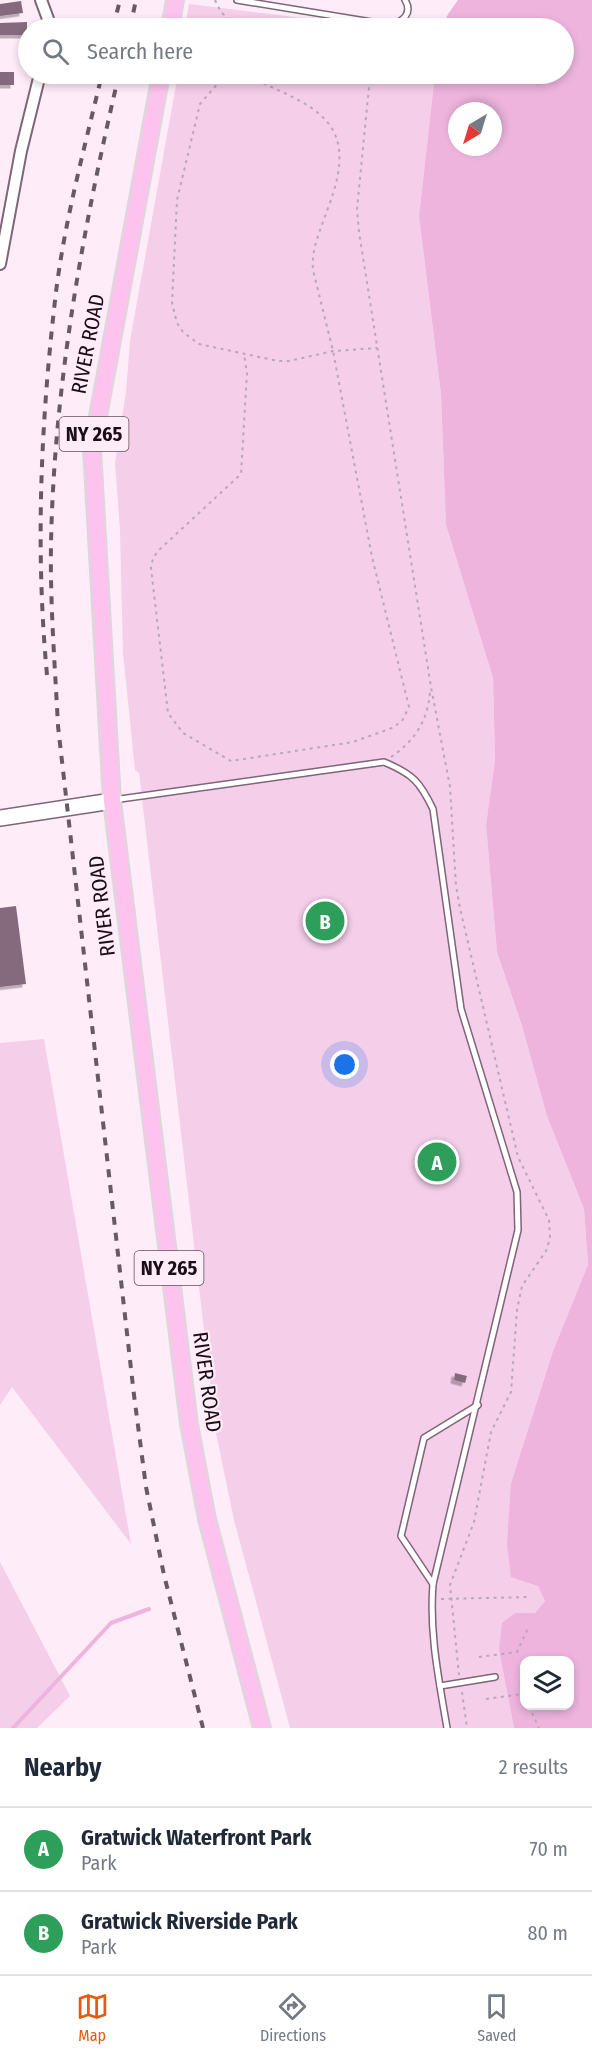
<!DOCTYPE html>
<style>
body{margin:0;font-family:"Fira Sans Condensed",sans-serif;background:#f2f2f3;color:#1f2937}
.controls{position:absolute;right:18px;bottom:18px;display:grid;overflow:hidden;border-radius:12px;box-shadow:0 3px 9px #0003}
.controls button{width:54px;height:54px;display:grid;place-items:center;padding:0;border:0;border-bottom:2px solid #e0e1e3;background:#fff;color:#1f2937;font:30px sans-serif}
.compass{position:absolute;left:448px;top:102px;width:54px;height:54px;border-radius:50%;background:#fff;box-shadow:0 3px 9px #0003;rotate:218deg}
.you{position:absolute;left:345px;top:1065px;width:21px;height:21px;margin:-15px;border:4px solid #fff;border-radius:50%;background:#1a73e8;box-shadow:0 0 0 9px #1a73e833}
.badge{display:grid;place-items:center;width:39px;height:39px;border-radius:50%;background:#ea580c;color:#fff;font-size:20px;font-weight:700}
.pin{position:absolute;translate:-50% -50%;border:3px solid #fff;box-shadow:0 2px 6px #0006}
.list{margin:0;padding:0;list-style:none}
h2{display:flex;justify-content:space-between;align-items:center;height:78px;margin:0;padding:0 24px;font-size:26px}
h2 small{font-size:20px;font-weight:400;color:#747a83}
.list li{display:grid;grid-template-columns:39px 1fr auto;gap:18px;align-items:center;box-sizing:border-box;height:84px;padding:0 24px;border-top:2px solid #e0e1e3}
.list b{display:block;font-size:22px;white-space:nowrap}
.list p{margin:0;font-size:20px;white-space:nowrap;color:#747a83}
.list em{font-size:20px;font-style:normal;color:#747a83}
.icon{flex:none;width:33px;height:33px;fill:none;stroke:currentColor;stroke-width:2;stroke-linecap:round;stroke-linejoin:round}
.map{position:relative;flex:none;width:592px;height:1728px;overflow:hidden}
.search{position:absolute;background:#fff;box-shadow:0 3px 9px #0003;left:18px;right:18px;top:18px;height:66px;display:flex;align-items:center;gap:15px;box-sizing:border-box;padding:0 21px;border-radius:33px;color:#747a83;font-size:22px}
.sheet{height:246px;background:#fff}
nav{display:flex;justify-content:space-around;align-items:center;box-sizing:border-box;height:84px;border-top:2px solid #e0e1e3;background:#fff;font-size:16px;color:#747a83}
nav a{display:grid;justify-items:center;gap:3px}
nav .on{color:#ea580c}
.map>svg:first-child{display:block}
.green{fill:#f5ceea}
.water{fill:#eeb4de;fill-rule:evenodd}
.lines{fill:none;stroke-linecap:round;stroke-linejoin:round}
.stream{stroke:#eeb4de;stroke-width:4}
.building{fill:#856a7d;filter:url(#shadow)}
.service-casing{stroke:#7f6578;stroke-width:8}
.minor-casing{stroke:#7f6578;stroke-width:14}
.secondary-casing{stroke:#7f6578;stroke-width:18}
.primary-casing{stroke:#dad9da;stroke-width:20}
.path{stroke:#b9a8b4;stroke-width:2;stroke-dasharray:3 4.5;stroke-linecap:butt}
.service{stroke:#fff;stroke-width:5}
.minor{stroke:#fff;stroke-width:10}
.secondary{stroke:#fff;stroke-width:15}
.primary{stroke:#fdc3ee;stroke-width:16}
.rail{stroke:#685a64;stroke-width:4;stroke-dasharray:8 8;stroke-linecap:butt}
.labels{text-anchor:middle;stroke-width:4.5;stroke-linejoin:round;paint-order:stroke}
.shield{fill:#ffecf9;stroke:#5f515b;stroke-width:1.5}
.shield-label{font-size:20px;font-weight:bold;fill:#1a0f17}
.street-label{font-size:21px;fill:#1a0f17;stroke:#ffecf9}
</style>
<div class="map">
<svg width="592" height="1728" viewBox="0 0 592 1728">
<defs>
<filter id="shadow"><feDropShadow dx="-3.5" dy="3.5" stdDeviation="0" flood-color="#0004"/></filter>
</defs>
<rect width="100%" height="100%" fill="#ffecf9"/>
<g class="green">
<polygon points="189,4 382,28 185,28"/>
<polygon points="178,74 435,74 419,216 441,394 446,525 493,678 495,760 486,825 497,952 522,1026 547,1116 584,1209 588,1266 553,1351 511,1483 538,1586 545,1601 535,1613 515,1613 499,1650 514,1728 290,1728 234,1520 216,1433 139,773 135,770 123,653 120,530 115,463 126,392 130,341"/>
<polygon points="44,1039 131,1544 12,1387 0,1405 0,1043"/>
<polygon points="0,1562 70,1696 37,1728 0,1728"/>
</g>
<path class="water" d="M458 0H592V1728H514L499 1650 502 1623 515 1613H535L545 1601 538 1586 511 1577 507 1544 511 1483 553 1351 588 1265 584 1209 547 1116 522 1026 497 952 486 825 495 760 493 678 446 525 441 394 419 216 435 74H564V28H442L448 14ZM457 111H493V147H457ZM524 1660H570V1706H524Z"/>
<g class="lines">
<polyline class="stream" points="13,1728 111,1623 149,1609"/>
</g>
<g class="building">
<polygon points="21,1 23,13 0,16 0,4"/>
<polygon points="27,22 27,35 0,35 0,23"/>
<rect x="0" y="72" width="14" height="13"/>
<polygon points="16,906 26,984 0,987 0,908"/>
<polygon points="455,1373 467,1376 465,1383 454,1380"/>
</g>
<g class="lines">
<g class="service-casing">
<g id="service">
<path d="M237 0 390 25C403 22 413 13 405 0"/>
<path d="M113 800 384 762C413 774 420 782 433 809L461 1009 517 1192 518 1230 433 1584C429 1633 439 1680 447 1728"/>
<polyline points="433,1584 401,1536 424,1438 478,1405"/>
<polyline points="440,1686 495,1677"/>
</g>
</g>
<g class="minor-casing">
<g id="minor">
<polyline points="41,0 48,19 47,28"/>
<polyline points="0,264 21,151 40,74"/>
</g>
</g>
<g class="secondary-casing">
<polyline id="secondary" points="0,818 112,801"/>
</g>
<g class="primary-casing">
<g id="primary">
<polyline points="170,28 175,0"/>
<polyline points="161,74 92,449 112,801 189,1424 207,1519 262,1728"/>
</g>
</g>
<g class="path">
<polyline points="215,0 221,12 238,28"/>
<polyline points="226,74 200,104 177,200 172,303 177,323 183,332 199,344 278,361 289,361 333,351 377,348"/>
<path d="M243 74C313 107 363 117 328 208 321 229 311 248 313 270L333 351 372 557 409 707 402 721 392 728 353 742 231 761 183 733 168 713 151 568 153 558 159 550 241 474 247 373 244 354"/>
<polyline points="365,74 369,78 369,87 357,209 359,232 431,687 450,787 456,886 460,908 518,1157 549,1220 550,1238 546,1251 522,1286 517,1310 511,1392 491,1432 474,1522 450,1585 459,1675"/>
<path d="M391 757C415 741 428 720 430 692"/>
<polyline points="441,1599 529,1597"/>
<polyline points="479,1657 517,1652 528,1628"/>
<polyline points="462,1692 467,1728"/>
<polyline points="486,1699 523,1694 524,1697"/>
<polyline points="529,1706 539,1728"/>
</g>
<use href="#service" class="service"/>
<use href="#minor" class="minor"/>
<use href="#secondary" class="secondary"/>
<use href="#primary" class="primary"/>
<g class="rail">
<polyline points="113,28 120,0"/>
<polyline points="130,28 136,0"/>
<path d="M119 74C83 228 54 385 51 544 50 605 55 666 58 726L134 1395 146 1487 164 1575 203 1728"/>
<path d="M47 675C35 547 41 419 56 292 65 219 85 146 102 74"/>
</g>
</g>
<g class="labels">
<g class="shield">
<rect x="59.5" y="417" width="69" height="34" rx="4.5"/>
<rect x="134.5" y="1251" width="69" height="34" rx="4.5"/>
</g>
<g class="shield-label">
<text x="94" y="441">NY 265</text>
<text x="169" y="1275">NY 265</text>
</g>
<g class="street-label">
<text transform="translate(88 344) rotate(-79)" y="7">RIVER ROAD</text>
<text transform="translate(102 906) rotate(-97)" y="7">RIVER ROAD</text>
<text transform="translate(207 1382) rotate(82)" y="7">RIVER ROAD</text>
</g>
</g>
</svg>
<div class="controls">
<button><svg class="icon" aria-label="layers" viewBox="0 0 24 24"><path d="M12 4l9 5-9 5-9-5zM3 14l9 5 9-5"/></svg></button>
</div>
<svg class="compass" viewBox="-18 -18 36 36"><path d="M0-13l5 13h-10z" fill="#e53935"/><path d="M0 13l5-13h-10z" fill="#747a83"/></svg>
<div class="you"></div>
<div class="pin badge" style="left:437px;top:1162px;background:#2e9e5b">A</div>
<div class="pin badge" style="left:325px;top:921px;background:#2e9e5b">B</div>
<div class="search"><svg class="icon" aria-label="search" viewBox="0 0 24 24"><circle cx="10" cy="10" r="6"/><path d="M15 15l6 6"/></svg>Search here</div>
</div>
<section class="sheet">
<h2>Nearby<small>2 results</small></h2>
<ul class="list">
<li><span class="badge" style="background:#2e9e5b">A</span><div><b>Gratwick Waterfront Park</b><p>Park</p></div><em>70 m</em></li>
<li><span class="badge" style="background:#2e9e5b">B</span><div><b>Gratwick Riverside Park</b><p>Park</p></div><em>80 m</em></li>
</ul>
</section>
<nav>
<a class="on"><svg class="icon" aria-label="map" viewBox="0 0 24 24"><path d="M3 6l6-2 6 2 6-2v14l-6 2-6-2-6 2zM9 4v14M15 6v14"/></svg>Map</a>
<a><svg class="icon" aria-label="directions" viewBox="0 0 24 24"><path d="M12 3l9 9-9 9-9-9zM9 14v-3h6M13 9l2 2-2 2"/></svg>Directions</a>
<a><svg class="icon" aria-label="saved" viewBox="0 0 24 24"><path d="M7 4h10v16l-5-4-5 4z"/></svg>Saved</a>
</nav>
